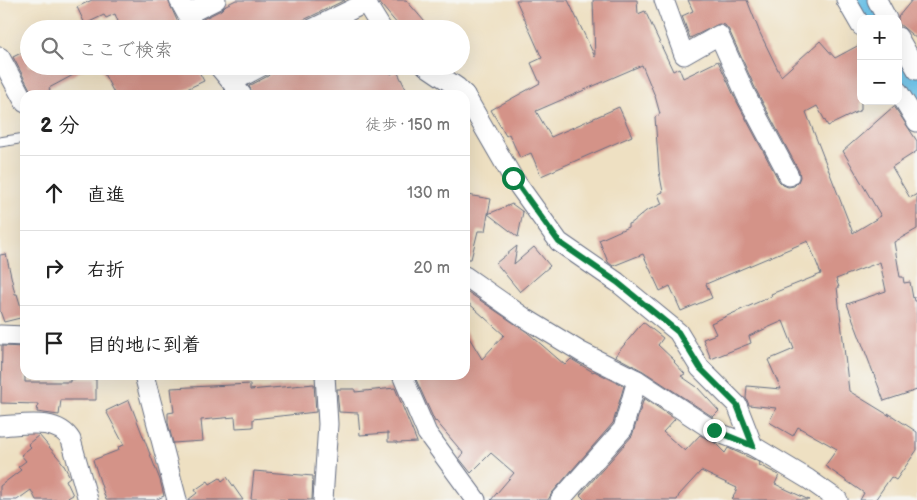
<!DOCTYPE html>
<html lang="ja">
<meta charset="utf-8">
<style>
body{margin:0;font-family:"Balsamiq Sans","Klee One",sans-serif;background:#f6f6f6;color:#222}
.controls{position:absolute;right:15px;top:15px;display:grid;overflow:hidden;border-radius:10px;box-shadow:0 5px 20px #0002}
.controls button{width:45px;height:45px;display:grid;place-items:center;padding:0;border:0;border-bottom:1px solid #e0e0e0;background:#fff;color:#222;font:25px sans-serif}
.stop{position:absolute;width:15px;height:15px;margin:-11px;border:4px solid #0b8043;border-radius:50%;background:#fff}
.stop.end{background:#0b8043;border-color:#fff;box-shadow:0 1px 5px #0008}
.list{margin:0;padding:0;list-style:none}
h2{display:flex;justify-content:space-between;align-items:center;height:65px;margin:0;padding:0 20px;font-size:21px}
h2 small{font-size:16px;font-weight:400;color:#767676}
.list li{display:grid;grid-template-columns:32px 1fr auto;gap:15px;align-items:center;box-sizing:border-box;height:75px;padding:0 20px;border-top:1px solid #e0e0e0}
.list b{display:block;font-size:19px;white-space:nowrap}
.list em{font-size:16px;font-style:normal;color:#767676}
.icon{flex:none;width:28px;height:28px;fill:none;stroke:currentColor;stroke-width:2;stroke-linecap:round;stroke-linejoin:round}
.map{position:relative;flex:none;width:917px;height:500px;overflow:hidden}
.search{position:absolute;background:#fff;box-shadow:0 5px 20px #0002;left:20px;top:20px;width:450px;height:55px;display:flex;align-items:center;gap:12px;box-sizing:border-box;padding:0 18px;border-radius:28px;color:#767676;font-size:19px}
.panel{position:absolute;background:#fff;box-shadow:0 5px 20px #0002;left:20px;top:90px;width:450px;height:290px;border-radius:15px}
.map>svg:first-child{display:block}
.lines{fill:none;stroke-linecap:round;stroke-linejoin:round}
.river{stroke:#69c0e6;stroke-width:34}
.building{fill:#d49388}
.lane-casing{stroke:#656d81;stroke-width:11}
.street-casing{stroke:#656d81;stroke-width:21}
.lane{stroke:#fff;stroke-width:9}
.street{stroke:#fff;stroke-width:19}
.route{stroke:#0b8043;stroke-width:6}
</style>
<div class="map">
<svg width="917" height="500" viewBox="0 0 917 500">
<rect width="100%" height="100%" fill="#f6f6f2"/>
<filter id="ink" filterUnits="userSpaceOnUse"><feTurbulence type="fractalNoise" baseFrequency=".02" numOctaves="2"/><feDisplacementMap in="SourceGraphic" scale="10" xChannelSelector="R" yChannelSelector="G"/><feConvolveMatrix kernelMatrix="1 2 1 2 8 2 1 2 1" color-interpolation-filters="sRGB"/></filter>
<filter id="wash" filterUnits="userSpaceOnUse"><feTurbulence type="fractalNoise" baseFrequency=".0096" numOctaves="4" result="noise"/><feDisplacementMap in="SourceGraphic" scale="20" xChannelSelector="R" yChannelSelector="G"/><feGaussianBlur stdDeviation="1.12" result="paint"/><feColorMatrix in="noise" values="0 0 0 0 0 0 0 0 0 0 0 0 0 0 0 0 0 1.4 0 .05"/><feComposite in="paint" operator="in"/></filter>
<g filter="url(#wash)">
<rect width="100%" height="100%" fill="#eee0c2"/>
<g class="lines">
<g class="river">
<polyline points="860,0 872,19"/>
<polyline points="898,63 917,94"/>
</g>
</g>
<g id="blocks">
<g class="building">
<polygon points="92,0 168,0 179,25 172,29 121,29 115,14 106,18 104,15 85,24 77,7"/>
<polygon points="236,0 345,0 285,29 206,29 203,19 221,10 226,5"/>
<polygon points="377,0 406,0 431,29 405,29 400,23 398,25"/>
<polygon points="516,0 568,0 595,57 593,0 637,0 638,14 645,11 673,71 679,68 683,78 718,61 736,100 779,181 783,185 788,187 794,186 798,182 800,177 799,171 756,90 729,30 725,25 719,24 690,38 682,16 693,11 688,0 747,0 760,33 781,76 820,41 835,58 861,44 861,110 828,126 817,106 806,112 853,233 881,216 843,151 894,106 917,141 917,151 892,167 910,198 917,194 917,229 894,242 900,277 903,277 904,283 910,282 913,298 914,297 915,301 917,301 917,390 884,401 847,304 886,291 880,262 836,279 839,287 837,287 849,391 890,416 888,413 917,432 917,450 896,480 891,477 875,500 860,500 864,493 825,466 837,449 798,427 793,436 769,422 776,408 749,405 746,398 747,386 781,389 768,360 794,349 783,321 749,336 751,343 711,359 703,339 716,334 711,323 772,296 771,294 821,274 808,241 706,284 712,298 681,311 670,286 660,291 643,254 613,266 608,262 599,240 628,227 628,224 633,222 646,211 662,204 658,194 663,192 659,171 655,117 660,114 655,96 642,65 536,111 551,137 619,107 632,136 541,176 531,153 520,158 509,134 506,136 491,110 540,83 531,63 542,58"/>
<polygon points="912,0 917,0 917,39 898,23 898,17"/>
<polygon points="351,22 354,29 338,29"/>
<polygon points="29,49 29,66 90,66 49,88 50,90 41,95 33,95 13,57"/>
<polygon points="100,66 196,66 204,81 174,95 115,95"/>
<polygon points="273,66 387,66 391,74 397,71 409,95 253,95 249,86 268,76 272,72"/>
<polygon points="467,195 491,199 488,214 512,204 523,212 518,237 488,214 485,231 478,231 471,259 465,259 465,208"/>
<polygon points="517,246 514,264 534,247 550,266 520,292 496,263"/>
<polygon points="6,254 15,294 17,294 24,317 4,322 0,311 0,255"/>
<polygon points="465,290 527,332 565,365 571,359 593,372 594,371 624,386 613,423 552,493 548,500 491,500 514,473 491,453 471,473 459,458 463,453 436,421 435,422 414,375 465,375 465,331 482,359 504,335 465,300"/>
<polygon points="643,322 663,338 658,345 675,361 674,362 685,374 681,376 697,387 719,411 713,417 643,371 615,356"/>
<polygon points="2,346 25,347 25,382 70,382 70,379 96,379 96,400 61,400 59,415 37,412 38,404 1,403"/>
<polygon points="250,384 250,390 314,384 316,412 253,419 253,427 236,428 235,417 201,420 203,441 173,443 168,423 168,413 174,412 171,388"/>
<polygon points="395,388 417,442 397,443 397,442 388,442 388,433 360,435 358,413 339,412 337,389 355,389 355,392"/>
<polygon points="644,398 675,419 663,432 685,451 700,435 715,443 725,453 728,448 755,460 760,463 759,465 779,475 775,484 809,500 732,500 737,488 701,471 679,495 677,500 585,500 580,495 632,436"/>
<polygon points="129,400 160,480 164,496 155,500 106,500 93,460 119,450 118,447 124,445 106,411"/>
<polygon points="39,435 62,462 70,477 66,480 73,495 64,500 36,500 31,490 17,500 0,500 0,486 21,470 18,467 26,461 21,455 31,447 28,444"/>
<polygon points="254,471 313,476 312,500 251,499"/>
<polygon points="227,477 243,500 188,500 197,493 195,490 208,481 210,484 220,478 222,481"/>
</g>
</g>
</g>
<g filter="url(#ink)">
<use href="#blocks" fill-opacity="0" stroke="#656d81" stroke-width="1"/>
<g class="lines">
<g class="lane-casing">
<polyline id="lane" points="0,142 25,138"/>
</g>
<g class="street-casing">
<g id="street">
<polyline points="179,0 195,29"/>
<polyline points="364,0 382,29"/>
<polyline points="664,0 684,55 719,35 746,95 789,176"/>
<polyline points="846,0 861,26"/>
<polyline points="877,0 887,19"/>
<polyline points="188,14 216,0"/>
<polyline points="312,29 365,3"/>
<polyline points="898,37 917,70"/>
<polyline points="0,57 25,103"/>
<polyline points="218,66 242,95"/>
<polyline points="426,66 457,87 465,95"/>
<polyline points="232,82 262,66"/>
<polyline points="898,91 917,122"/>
<polyline points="465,95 513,178 559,242 617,282 678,332 700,368 737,405 753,446 808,479 838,500"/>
<polyline points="465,276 525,318 581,352 637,380 714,431 753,446"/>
<polyline points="0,335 25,336"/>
<polyline points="144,375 177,500"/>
<polyline points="402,375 427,433 476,500"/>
<path d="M0 426C23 425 57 417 71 440L88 500"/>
<polyline points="323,500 328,424 325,375"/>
<polyline points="560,500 623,429 637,380"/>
</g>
</g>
<use href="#lane" class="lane"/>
<use href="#street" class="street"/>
</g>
</g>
<g class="lines" filter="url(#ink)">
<polyline class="route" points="513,178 559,242 617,282 678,332 700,368 737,405 753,446 714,430"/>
</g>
</svg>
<div class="controls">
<button>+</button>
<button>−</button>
</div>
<div class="stop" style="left:513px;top:178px"></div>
<div class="stop end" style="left:714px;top:430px"></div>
<div class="search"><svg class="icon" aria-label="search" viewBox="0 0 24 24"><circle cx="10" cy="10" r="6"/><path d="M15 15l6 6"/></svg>ここで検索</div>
<section class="panel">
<h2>2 分<small>徒歩 · 150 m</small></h2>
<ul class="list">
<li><svg class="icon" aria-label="ahead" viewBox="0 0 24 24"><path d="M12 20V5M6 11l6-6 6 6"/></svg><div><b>直進</b></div><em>130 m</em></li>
<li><svg class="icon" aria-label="right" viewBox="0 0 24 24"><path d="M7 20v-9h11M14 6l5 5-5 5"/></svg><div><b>右折</b></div><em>20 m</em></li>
<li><svg class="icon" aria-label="arrive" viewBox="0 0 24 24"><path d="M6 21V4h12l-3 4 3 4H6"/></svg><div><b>目的地に到着</b></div></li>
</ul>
</section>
</div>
